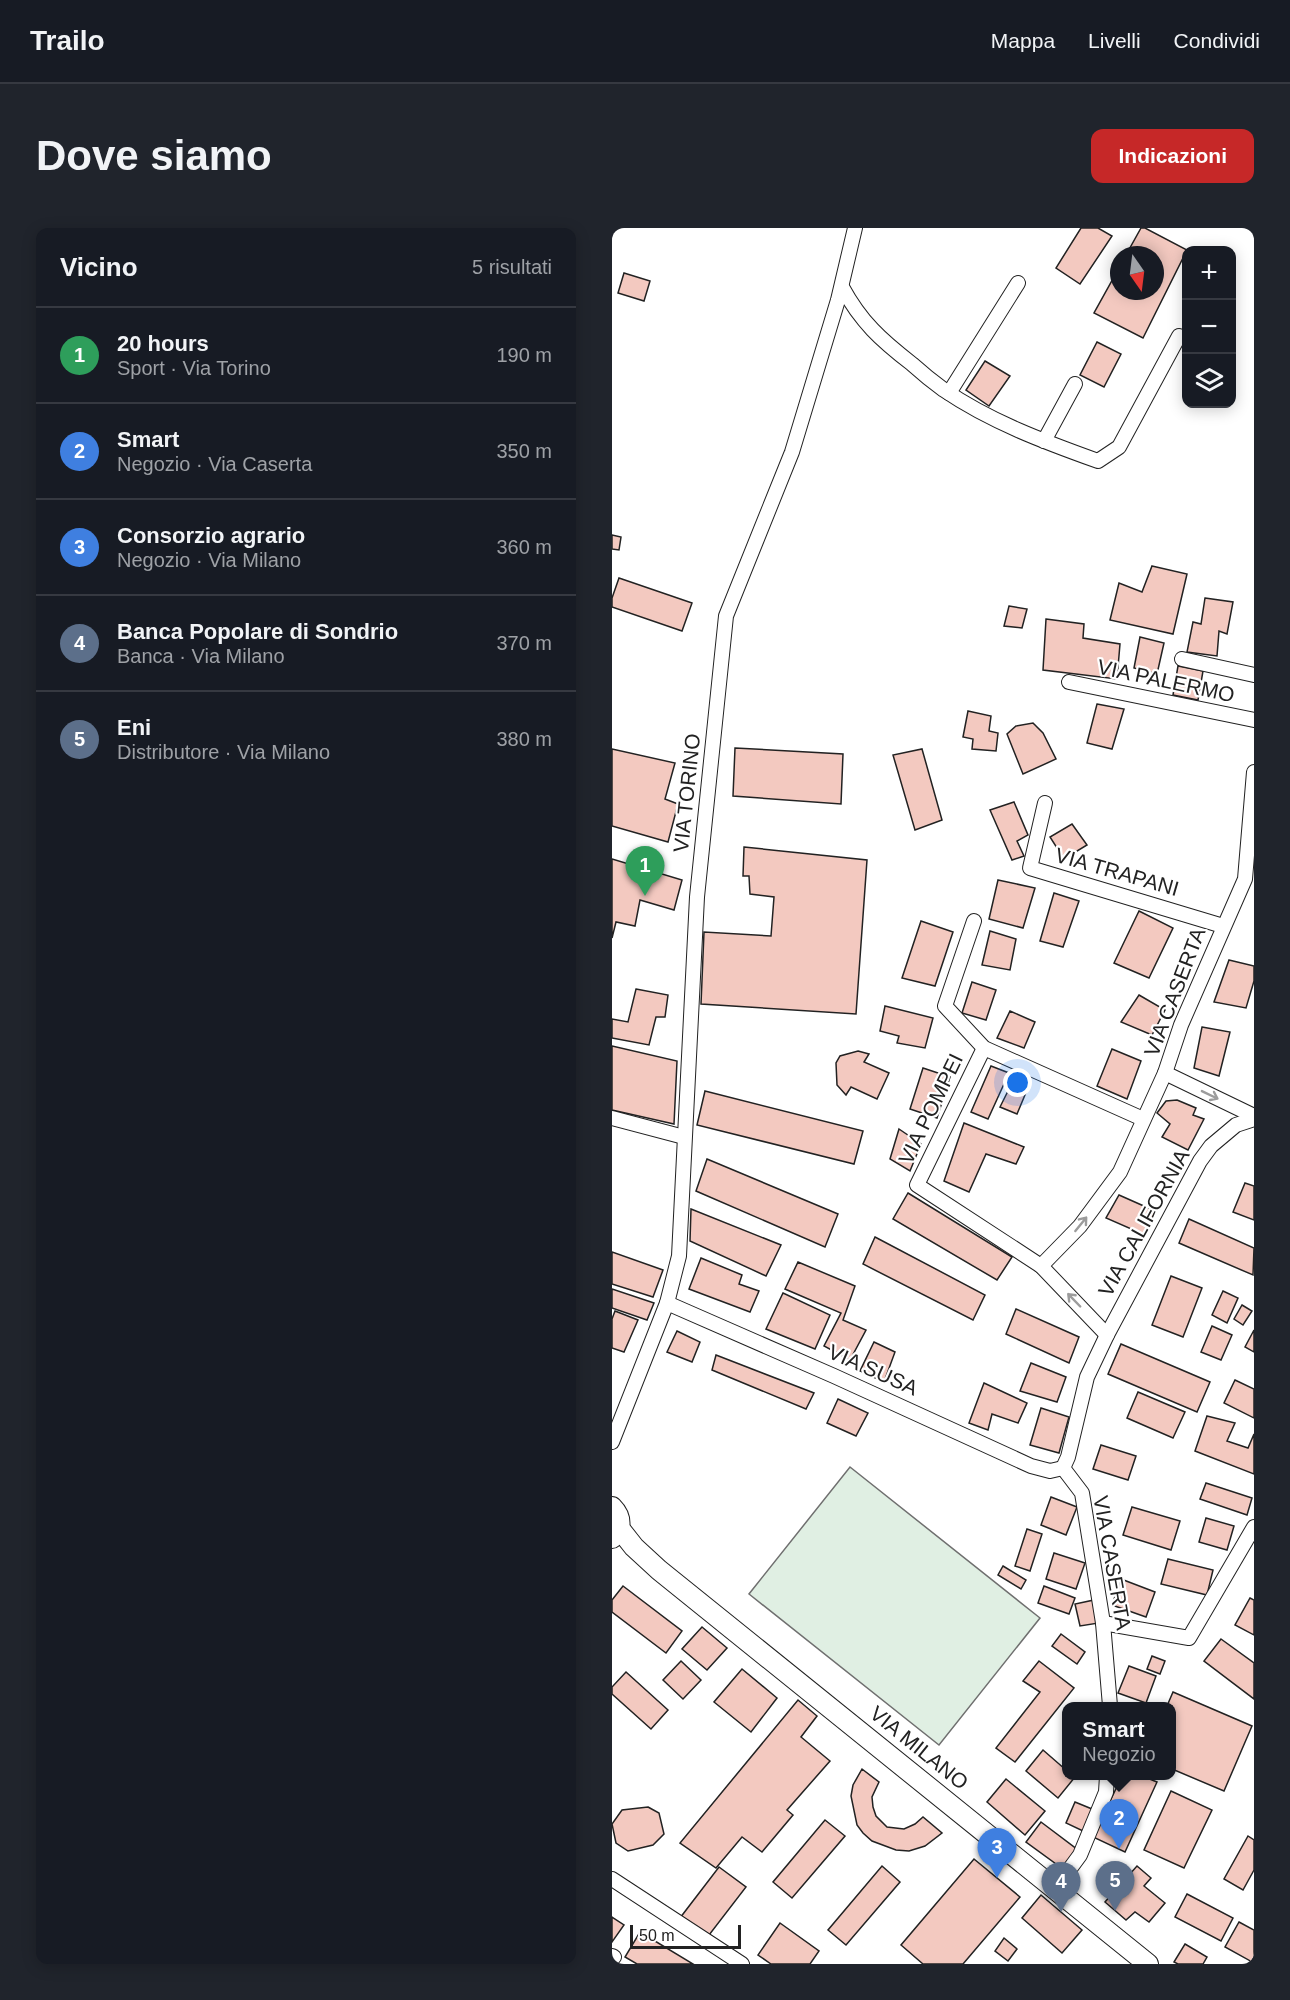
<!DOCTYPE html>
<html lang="it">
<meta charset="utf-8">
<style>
body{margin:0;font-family:Arial,sans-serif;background:#20242c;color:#f1f3f6}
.controls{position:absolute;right:18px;top:18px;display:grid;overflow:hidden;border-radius:12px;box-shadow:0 3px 15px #0003}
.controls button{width:54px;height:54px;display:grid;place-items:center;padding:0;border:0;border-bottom:2px solid #363941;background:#171b24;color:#f1f3f6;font:30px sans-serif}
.compass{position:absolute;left:498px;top:18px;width:54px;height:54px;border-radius:50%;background:#171b24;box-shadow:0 3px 15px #0003;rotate:166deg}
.scale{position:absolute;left:18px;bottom:15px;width:111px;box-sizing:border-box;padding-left:6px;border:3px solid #222;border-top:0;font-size:16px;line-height:21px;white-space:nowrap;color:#222;-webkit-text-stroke:4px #fff;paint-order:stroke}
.you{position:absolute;left:406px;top:855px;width:21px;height:21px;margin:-15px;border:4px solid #fff;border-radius:50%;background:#1a73e8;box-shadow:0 0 0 9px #1a73e833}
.badge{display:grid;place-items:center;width:39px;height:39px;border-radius:50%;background:#c62828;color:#fff;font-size:20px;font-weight:700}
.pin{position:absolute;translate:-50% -50px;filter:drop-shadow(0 2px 3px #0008)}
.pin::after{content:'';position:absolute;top:32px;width:21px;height:18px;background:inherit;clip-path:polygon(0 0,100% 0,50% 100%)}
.popup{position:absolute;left:450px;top:1474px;width:114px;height:78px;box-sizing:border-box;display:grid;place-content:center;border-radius:12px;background:#171b24;filter:drop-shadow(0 2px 4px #0005);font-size:20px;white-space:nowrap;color:#9ea1a6}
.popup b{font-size:22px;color:#f1f3f6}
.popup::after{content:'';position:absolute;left:50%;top:100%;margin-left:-12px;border:12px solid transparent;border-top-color:#171b24}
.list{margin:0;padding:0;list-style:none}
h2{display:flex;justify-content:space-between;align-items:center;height:78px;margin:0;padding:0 24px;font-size:26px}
h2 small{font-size:20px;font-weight:400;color:#9ea1a6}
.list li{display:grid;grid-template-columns:39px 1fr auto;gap:18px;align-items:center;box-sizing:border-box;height:96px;padding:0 24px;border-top:2px solid #363941}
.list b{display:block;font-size:22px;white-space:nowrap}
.list p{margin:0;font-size:20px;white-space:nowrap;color:#9ea1a6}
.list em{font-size:20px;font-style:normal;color:#9ea1a6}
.icon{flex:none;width:33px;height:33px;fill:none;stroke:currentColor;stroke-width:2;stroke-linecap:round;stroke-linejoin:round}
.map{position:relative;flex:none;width:642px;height:1736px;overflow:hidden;border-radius:12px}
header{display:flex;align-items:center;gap:36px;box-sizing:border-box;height:84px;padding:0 30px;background:#171b24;border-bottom:2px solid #363941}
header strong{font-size:28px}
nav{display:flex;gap:33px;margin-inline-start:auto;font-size:21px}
.intro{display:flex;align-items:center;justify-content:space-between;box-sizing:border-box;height:144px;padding:0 36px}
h1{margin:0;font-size:42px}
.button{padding:15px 27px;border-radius:12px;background:#c62828;color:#fff;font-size:21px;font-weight:700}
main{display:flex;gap:36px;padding:0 36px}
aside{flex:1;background:#171b24;border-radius:12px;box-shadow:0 3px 15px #0003}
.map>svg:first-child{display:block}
.green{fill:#e0efe3;stroke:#6f6f6f;stroke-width:1.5}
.building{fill:#f3c9c0;stroke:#222;stroke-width:1.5}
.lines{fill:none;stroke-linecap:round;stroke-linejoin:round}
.minor-casing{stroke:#222;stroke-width:16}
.secondary-casing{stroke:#222;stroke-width:22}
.minor{stroke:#fff;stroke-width:14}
.secondary{stroke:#fff;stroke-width:20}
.oneway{stroke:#9c9c9c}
.labels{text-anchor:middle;stroke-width:4.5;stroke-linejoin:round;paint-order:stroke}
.street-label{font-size:21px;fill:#222;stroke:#fff}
</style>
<header>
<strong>Trailo</strong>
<nav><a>Mappa</a><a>Livelli</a><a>Condividi</a></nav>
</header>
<div class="intro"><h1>Dove siamo</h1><a class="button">Indicazioni</a></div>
<main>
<aside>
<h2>Vicino<small>5 risultati</small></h2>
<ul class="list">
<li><span class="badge" style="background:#2e9e5b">1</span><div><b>20 hours</b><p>Sport · Via Torino</p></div><em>190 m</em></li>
<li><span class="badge" style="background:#3f7fe0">2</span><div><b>Smart</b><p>Negozio · Via Caserta</p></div><em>350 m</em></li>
<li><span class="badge" style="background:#3f7fe0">3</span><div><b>Consorzio agrario</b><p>Negozio · Via Milano</p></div><em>360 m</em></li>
<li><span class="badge" style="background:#5c6f8a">4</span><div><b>Banca Popolare di Sondrio</b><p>Banca · Via Milano</p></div><em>370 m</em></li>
<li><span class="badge" style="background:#5c6f8a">5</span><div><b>Eni</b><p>Distributore · Via Milano</p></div><em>380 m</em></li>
</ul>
</aside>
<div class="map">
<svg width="642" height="1736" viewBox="0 0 642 1736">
<rect width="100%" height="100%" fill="#fff"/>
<polygon class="green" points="238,1239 428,1390 327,1517 137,1366"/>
<g class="building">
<polygon points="469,0 486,0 500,8 468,56 444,40"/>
<polygon points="529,0 533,0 575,22 531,110 482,85 507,40 507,63 543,63 543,27 514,27"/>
<polygon points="12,45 38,53 32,73 6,65"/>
<polygon points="485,114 509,126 492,159 468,147"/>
<polygon points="373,133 398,148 377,178 354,162"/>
<polygon points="0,307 9,309 7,322 0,321"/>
<polygon points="540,338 575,346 561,406 498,392 507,355 530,364"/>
<polygon points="7,350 80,375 70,403 0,379 0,370"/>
<polygon points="593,370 621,374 615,406 607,403 605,428 575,424 581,394 589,396"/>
<polygon points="397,378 415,381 410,400 392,398"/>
<polygon points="434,391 472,396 471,410 508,416 505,451 431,442"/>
<polygon points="528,409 552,415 545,446 522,440"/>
<polygon points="566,438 591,443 586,472 561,467"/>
<polygon points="485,476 512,481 500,521 475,515"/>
<polygon points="356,483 379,488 377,503 386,505 384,523 360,521 361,511 351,509"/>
<polygon points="421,495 431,505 444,531 411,546 395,506 404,498"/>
<polygon points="123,520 231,526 229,576 121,568"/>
<polygon points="0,521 63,535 53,571 66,576 56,614 0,598"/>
<polygon points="310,521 330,592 303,602 281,527"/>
<polygon points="402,574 416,607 405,613 412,628 400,632 378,582"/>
<polygon points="460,596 475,617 452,631 438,609"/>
<polygon points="132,619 255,632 244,786 89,776 92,704 159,708 162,669 138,666 137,648 131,648"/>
<polygon points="0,631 70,652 62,682 28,672 23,698 4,694 0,710"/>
<polygon points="386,652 423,660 411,700 377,691"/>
<polygon points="442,665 467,673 451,719 428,713"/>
<polygon points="527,683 561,700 537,750 502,735"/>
<polygon points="309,693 341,704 323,758 290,750"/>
<polygon points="378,703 404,711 398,742 370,737"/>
<polygon points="617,732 642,738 642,753 634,780 602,774"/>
<polygon points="360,754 384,762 374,792 350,785"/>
<polygon points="24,761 56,767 53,789 44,789 37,817 0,810 0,791 16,794"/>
<polygon points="527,767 553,782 540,807 509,794"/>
<polygon points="273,778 321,790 313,820 285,815 287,808 268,803"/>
<polygon points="398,783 423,794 412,820 385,810"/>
<polygon points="590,799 618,804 607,848 582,840"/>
<polygon points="0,818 65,833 62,896 0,882"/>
<polygon points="500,821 529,833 515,871 485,858"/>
<polygon points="246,823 257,826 252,834 277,845 265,871 239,859 234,867 225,857 224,835 228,828"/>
<polygon points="379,838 397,845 376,891 359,884"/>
<polygon points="311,840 338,849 325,890 298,881"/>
<polygon points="403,849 418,855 405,886 388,879"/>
<polygon points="93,863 251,903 242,936 85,897"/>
<polygon points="565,872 584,880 581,887 592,891 576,922 550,909 558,896 545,885 554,873"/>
<polygon points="352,895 412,919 404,936 374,926 357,964 332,953"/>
<polygon points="287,901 309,916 298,943 278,931"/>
<polygon points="95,931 226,986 213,1019 84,963"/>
<polygon points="633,955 642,958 642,992 621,984"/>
<polygon points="296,965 400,1029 385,1052 281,991"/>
<polygon points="507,967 543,983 533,1007 494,990"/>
<polygon points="79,981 169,1017 154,1048 78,1013"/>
<polygon points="577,991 642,1020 641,1047 567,1015"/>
<polygon points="263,1009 373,1067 361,1092 251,1036"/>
<polygon points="0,1024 51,1042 41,1069 0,1056"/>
<polygon points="89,1030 130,1047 127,1056 147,1063 138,1084 77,1061"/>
<polygon points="186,1034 243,1058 231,1092 254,1102 238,1132 212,1118 229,1085 173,1061"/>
<polygon points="559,1048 590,1060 571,1109 540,1097"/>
<polygon points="0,1061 42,1075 35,1092 0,1080"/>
<polygon points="611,1063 626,1070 615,1095 600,1087"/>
<polygon points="171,1065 218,1087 203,1121 154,1101"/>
<polygon points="630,1077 640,1083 631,1097 622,1091"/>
<polygon points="404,1081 467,1109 457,1135 394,1106"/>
<polygon points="3,1083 26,1092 12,1124 0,1120 0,1091"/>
<polygon points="600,1098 620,1107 609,1132 589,1124"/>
<polygon points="642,1102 642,1124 633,1119"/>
<polygon points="65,1103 88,1114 80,1134 55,1124"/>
<polygon points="262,1114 283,1124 272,1154 248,1143"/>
<polygon points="509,1116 598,1154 585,1184 496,1146"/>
<polygon points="104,1127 202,1165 194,1181 100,1142"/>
<polygon points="419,1135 454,1149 445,1174 408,1163"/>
<polygon points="623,1152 642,1161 642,1190 612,1175"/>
<polygon points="372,1155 415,1175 406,1195 380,1186 376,1202 357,1195"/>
<polygon points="526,1164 573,1184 561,1210 515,1190"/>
<polygon points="226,1171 256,1185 244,1208 215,1195"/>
<polygon points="429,1180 457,1189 447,1225 418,1217"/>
<polygon points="595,1188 623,1195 615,1213 636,1220 642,1206 642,1246 583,1223"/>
<polygon points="489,1217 524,1228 516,1252 481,1241"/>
<polygon points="594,1255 640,1270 635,1287 588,1271"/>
<polygon points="439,1269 465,1279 454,1307 429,1297"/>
<polygon points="520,1279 568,1293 559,1322 511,1307"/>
<polygon points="594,1290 622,1298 615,1322 587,1314"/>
<polygon points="415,1301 430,1306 418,1343 403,1338"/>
<polygon points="442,1325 473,1335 464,1361 434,1351"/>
<polygon points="556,1331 601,1342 595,1367 549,1356"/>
<polygon points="391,1338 414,1352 409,1361 386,1347"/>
<polygon points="509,1351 543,1364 534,1389 500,1377"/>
<polygon points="11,1358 70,1403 54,1425 0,1384 0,1372"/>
<polygon points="432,1358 463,1370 457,1386 426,1375"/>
<polygon points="638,1370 642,1372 642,1407 623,1397"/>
<polygon points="482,1372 487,1395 468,1398 463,1376"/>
<polygon points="90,1399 115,1420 95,1442 70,1421"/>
<polygon points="449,1406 473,1424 465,1436 440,1418"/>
<polygon points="609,1411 642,1435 642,1471 592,1433"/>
<polygon points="540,1428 553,1433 548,1446 535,1441"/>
<polygon points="69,1433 89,1452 71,1471 51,1452"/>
<polygon points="427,1433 462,1460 403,1534 384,1520 428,1464 411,1453"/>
<polygon points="517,1438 544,1448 534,1475 506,1465"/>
<polygon points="130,1441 165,1470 139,1504 102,1474"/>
<polygon points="14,1444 56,1482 39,1501 0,1466 0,1459"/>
<polygon points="561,1464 640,1498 612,1563 560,1541 560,1478 555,1478"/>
<polygon points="186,1472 205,1488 189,1509 218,1533 175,1582 181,1587 150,1624 130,1609 104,1640 68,1615"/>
<polygon points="431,1522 454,1542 454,1548 463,1549 446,1570 414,1543"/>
<polygon points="250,1541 267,1554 260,1569 261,1579 264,1588 275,1599 292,1601 303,1596 311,1589 330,1605 313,1618 297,1623 284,1622 260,1613 251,1605 245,1597 239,1568 241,1557"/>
<polygon points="510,1548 530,1548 545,1554 513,1624 481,1609"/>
<polygon points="394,1551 433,1583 413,1607 375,1574"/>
<polygon points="559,1563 600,1582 572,1640 532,1622"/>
<polygon points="463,1574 480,1581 471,1603 454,1595"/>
<polygon points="36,1579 47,1585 52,1606 41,1617 16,1623 4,1615 0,1596 10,1582"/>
<polygon points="213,1592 233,1608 180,1670 161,1654"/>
<polygon points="429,1594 466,1622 451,1641 414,1614"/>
<polygon points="636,1608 642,1612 642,1642 631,1662 612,1651"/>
<polygon points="362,1631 408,1669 351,1736 311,1736 289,1717"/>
<polygon points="270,1638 288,1654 234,1717 216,1702"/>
<polygon points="525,1638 539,1650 532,1658 553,1675 537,1694 523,1684 514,1692 493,1674"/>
<polygon points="107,1639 134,1659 94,1711 68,1690"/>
<polygon points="575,1666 621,1690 609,1713 563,1689"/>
<polygon points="429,1667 470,1702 450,1725 410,1690"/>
<polygon points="0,1689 12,1697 0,1714"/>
<polygon points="627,1694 642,1702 642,1735 613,1719"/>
<polygon points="168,1695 207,1723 198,1736 159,1736 146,1727"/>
<polygon points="28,1704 81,1736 25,1736 13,1729"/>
<polygon points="392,1710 405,1721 396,1733 383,1723"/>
<polygon points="573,1716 595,1729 591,1736 566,1736 562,1734"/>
</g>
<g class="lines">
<g class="minor-casing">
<g id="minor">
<path d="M230 59C249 94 269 112 300 136 310 145 321 154 332 162 379 194 433 214 486 233L507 219 567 108"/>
<polyline points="337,165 406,55"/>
<polyline points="432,213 463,156"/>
<polyline points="570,431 642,447"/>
<polyline points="457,454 642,492"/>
<polyline points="433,575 418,640 611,698"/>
<polyline points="362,693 333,778 372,820 531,891"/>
<polyline points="372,820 305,957 429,1038 495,1107"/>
<polyline points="553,845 642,888"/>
<polyline points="0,890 72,909"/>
<polyline points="429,1038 468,998 508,944 553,845 569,797 633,651 642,544"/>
<polyline points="55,1075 222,1148 419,1238 438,1243 451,1240"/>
<polyline points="0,1214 55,1075 67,1028 85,669 114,388 180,224 226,72 243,0"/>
<polyline points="451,1240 456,1229 475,1149 495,1107 588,933 599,918 624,897 642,891"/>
<polyline points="451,1240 470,1265 491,1395 498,1478"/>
<polyline points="491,1395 577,1410 642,1299"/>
<polyline points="0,1651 130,1736"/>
<polyline points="443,1661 468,1627 494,1564 495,1548"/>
<polyline points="0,1728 2,1729"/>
</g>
</g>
<g class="secondary-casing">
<g id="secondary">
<path d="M0 1279C10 1289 10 1301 0 1310"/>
<polyline points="7,1300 22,1319 47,1342 536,1736"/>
</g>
</g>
<use href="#minor" class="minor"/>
<use href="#secondary" class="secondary"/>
</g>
<defs><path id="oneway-shaft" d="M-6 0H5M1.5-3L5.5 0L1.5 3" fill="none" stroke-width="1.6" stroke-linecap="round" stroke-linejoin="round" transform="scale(1.5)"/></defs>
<g class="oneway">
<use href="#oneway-shaft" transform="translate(598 867) rotate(26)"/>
<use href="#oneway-shaft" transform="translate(469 996) rotate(-51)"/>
<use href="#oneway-shaft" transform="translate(462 1072) rotate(-134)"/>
</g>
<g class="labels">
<g class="street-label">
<text transform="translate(554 453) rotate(12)" y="7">VIA PALERMO</text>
<text transform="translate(75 565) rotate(-84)" y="7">VIA TORINO</text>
<text transform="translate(505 644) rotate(16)" y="7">VIA TRAPANI</text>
<text transform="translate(563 764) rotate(-69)" y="7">VIA CASERTA</text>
<text transform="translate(319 881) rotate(-64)" y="7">VIA POMPEI</text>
<text transform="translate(532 995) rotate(-61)" y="7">VIA CALIFORNIA</text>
<text transform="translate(261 1142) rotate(24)" y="7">VIA SUSA</text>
<text transform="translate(500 1335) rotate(80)" y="7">VIA CASERTA</text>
<text transform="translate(307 1520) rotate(39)" y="7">VIA MILANO</text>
</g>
</g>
</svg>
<div class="controls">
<button>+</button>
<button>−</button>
<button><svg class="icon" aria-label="layers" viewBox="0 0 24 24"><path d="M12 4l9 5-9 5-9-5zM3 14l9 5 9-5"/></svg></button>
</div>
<svg class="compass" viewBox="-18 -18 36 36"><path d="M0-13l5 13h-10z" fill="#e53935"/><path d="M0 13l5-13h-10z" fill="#9ea1a6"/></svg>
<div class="scale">50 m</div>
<div class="you"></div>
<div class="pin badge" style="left:33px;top:668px;background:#2e9e5b">1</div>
<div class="pin badge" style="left:507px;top:1621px;background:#3f7fe0">2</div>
<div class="popup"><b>Smart</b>Negozio</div>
<div class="pin badge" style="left:385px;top:1650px;background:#3f7fe0">3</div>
<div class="pin badge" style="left:449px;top:1684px;background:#5c6f8a">4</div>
<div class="pin badge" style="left:503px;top:1683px;background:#5c6f8a">5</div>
</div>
</main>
